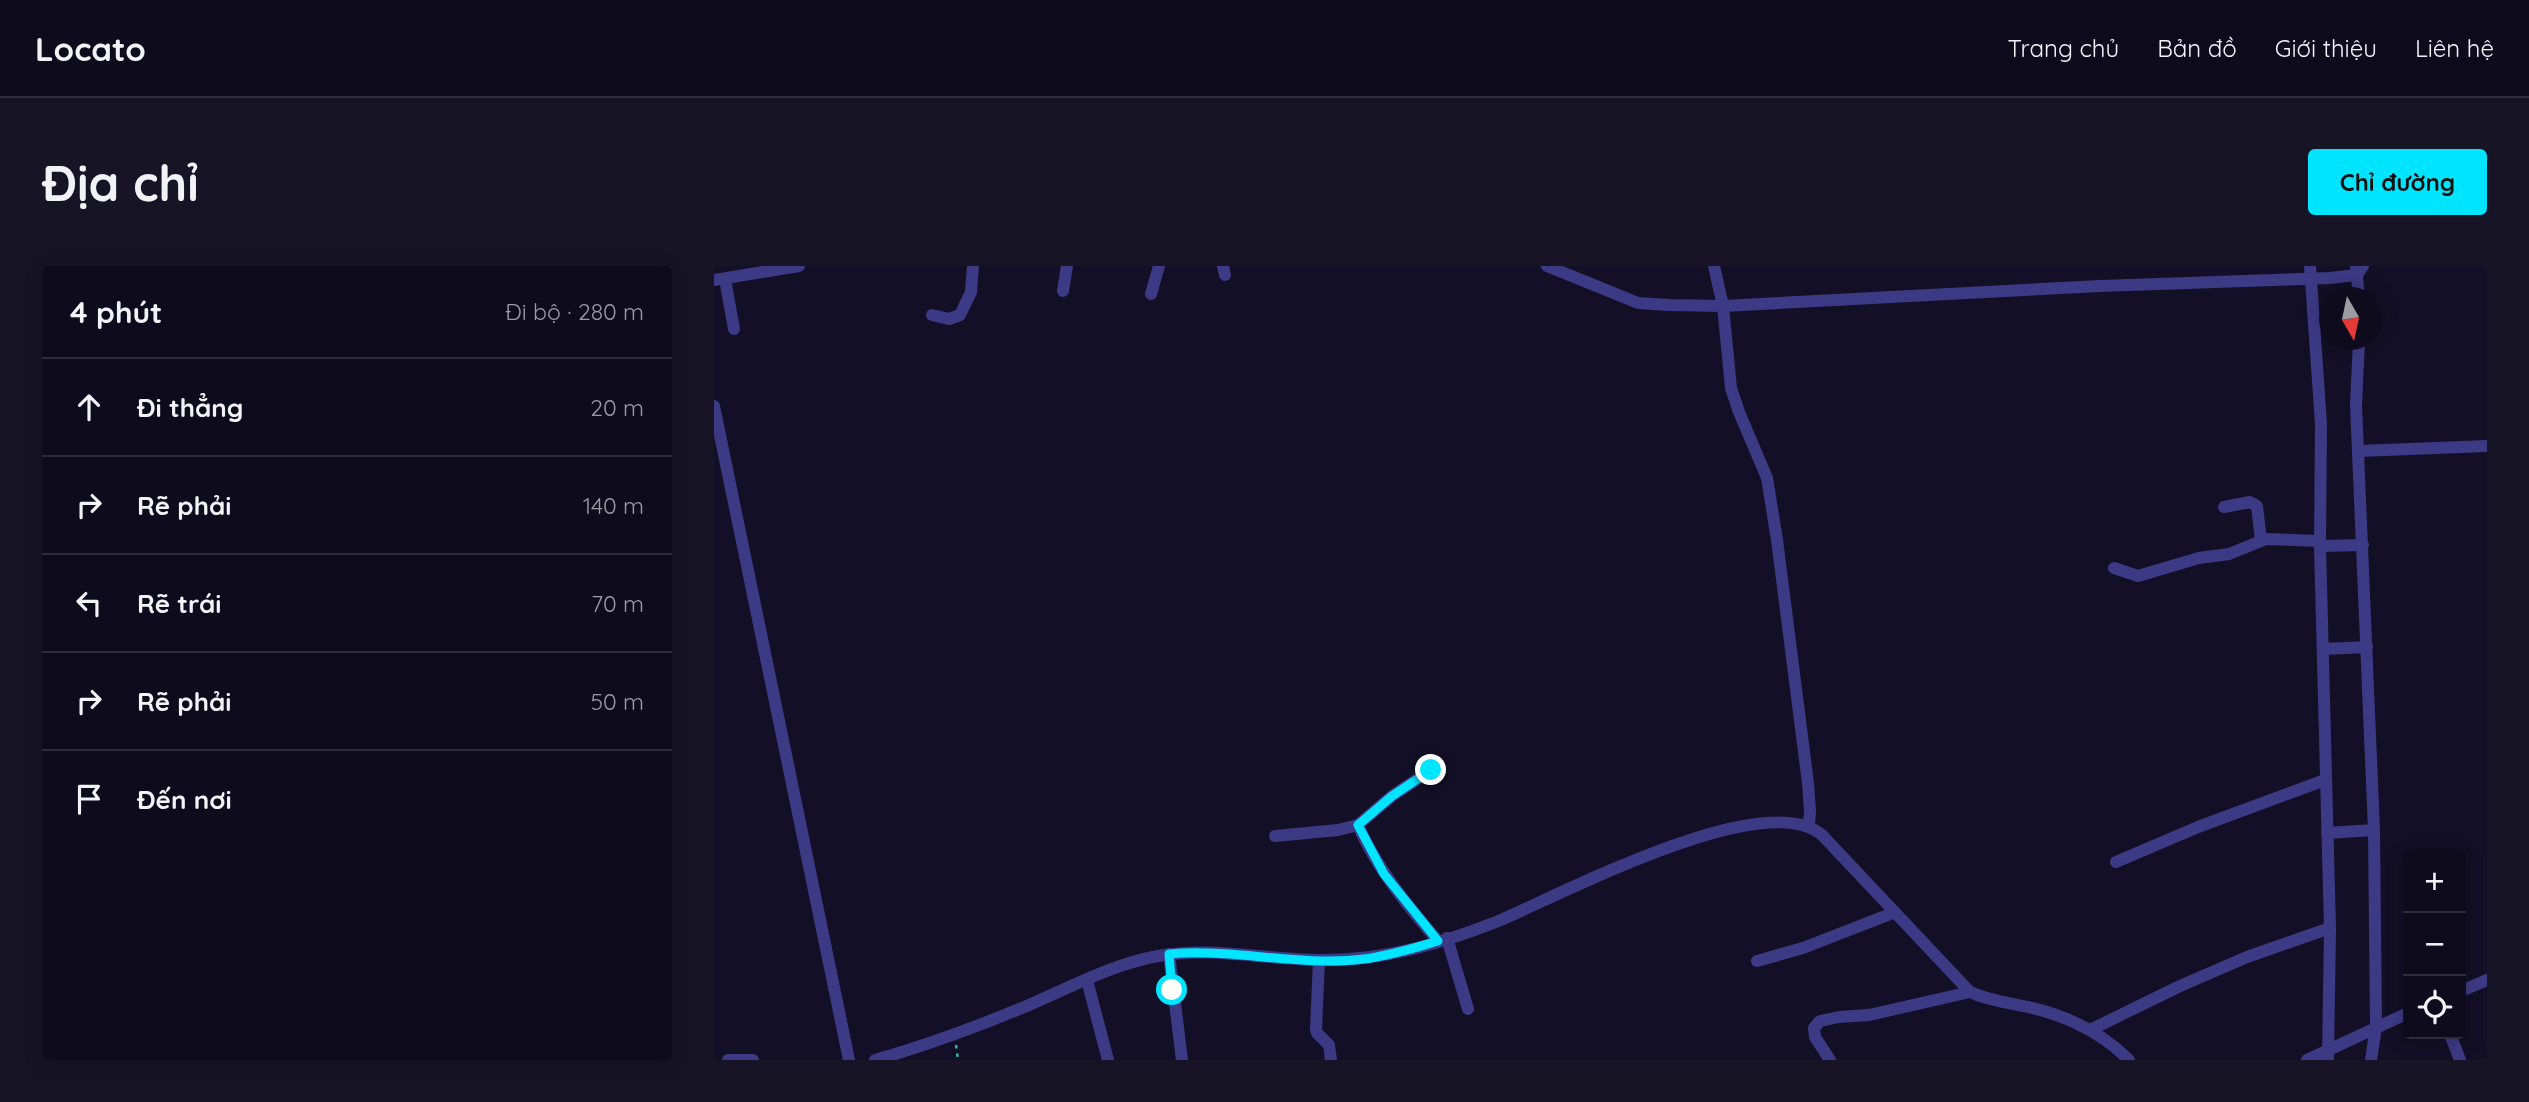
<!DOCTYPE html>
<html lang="vi">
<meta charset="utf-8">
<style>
body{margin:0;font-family:Quicksand,sans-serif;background:#171425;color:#f1f3f6}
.controls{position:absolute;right:21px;bottom:21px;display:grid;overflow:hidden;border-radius:7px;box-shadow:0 4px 18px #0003}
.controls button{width:63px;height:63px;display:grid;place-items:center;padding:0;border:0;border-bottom:2px solid #2e2b3b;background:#0e0b1c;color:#f1f3f6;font:35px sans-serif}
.compass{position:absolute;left:1605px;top:21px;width:63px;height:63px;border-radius:50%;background:#0e0b1c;box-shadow:0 4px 18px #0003;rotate:171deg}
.stop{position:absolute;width:21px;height:21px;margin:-16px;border:5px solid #00e5ff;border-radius:50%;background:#fff}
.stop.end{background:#00e5ff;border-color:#fff;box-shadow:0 2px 7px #0008}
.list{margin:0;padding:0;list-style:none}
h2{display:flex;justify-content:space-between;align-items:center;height:91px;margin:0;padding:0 28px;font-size:30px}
h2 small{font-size:23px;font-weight:400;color:#9b9ba3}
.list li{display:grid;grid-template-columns:46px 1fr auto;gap:21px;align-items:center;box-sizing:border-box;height:98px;padding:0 28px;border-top:2px solid #2e2b3b}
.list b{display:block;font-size:26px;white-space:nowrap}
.list em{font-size:23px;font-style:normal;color:#9b9ba3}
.icon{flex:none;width:38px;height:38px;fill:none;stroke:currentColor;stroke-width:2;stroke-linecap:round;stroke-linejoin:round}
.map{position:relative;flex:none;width:1773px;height:794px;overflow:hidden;border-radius:7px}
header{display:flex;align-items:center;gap:42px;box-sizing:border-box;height:98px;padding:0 35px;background:#0e0b1c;border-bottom:2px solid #2e2b3b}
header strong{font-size:33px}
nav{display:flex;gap:38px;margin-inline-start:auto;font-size:24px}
.intro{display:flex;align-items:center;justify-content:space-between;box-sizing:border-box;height:168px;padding:0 42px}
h1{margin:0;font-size:49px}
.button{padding:18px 32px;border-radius:7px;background:#00e5ff;color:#111;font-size:24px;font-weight:700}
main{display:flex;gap:42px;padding:0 42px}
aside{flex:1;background:#0e0b1c;border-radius:7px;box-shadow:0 4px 18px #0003}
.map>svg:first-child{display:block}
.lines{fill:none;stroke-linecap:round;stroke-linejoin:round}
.path{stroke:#2fb8b0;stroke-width:2.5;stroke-dasharray:3.5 5;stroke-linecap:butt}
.minor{stroke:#3d3a85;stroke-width:12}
.route{stroke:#00e5ff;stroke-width:9}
</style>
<header>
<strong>Locato</strong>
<nav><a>Trang chủ</a><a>Bản đồ</a><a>Giới thiệu</a><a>Liên hệ</a></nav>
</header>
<div class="intro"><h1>Địa chỉ</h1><a class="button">Chỉ đường</a></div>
<main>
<aside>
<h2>4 phút<small>Đi bộ · 280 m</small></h2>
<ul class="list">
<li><svg class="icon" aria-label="ahead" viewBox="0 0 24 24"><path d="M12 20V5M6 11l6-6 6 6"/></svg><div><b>Đi thẳng</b></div><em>20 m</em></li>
<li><svg class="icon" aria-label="right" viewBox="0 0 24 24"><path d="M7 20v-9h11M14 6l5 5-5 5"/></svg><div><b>Rẽ phải</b></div><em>140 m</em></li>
<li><svg class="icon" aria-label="left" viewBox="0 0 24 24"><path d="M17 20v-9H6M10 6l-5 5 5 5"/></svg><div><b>Rẽ trái</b></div><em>70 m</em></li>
<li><svg class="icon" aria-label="right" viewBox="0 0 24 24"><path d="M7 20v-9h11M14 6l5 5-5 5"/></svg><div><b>Rẽ phải</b></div><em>50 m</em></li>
<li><svg class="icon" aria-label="arrive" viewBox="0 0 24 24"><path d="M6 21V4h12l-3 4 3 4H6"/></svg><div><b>Đến nơi</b></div></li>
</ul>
</aside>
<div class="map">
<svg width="1773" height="794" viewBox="0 0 1773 794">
<rect width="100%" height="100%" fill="#130f26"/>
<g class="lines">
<polyline class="path" points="242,779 244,794"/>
<g class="minor">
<polyline points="509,0 511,9"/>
<polyline points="833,0 924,37 955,39 1009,40 1386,20 1616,12 1643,9 1649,0"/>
<polyline points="1000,0 1009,40 1017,122 1025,146 1053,212 1063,274 1094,517 1096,545 1095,560"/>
<polyline points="1596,0 1607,158 1606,280 1616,662 1614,794"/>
<polyline points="1642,0 1645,32"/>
<polyline points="11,13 20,63"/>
<polyline points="0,14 85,0"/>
<polyline points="349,25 353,0"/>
<polyline points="437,28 445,0"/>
<polyline points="218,49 235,53 246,49 257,26 259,0"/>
<polyline points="1645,74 1642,139 1660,564 1662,761 1657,794"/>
<polyline points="0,140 135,794"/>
<polyline points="1645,185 1773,180"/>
<polyline points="1510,241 1536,236 1543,240 1547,274"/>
<polyline points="1606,280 1649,279"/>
<polyline points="1400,302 1424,310 1485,292 1515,288 1552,273 1606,275"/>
<polyline points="1609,383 1653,381"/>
<path d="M644 559C663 603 693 639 724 675"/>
<polyline points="1613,567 1660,564"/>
<polyline points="561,570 624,564 644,559 678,530 717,504"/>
<polyline points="1402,596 1484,561 1611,514"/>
<polyline points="733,672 754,743"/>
<polyline points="455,688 468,794"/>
<polyline points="605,694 602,763 603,767 615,779 617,794"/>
<polyline points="1043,695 1089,682 1179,647"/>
<polyline points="373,714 394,794"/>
<polyline points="1747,725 1773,714"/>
<polyline points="1376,764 1466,720 1533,691 1616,662"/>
<polyline points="1736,768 1746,794"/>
<polyline points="14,794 39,794"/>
<path d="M161 794C214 779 265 760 315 739 357 721 399 698 444 690 498 680 553 694 607 694 667 695 726 678 782 656 845 630 1052 518 1109 570L1256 726C1273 734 1291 736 1309 740 1349 748 1386 765 1415 794"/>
<polyline points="1116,794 1101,771 1100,762 1106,755 1125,751 1155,749 1256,726"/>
<polyline points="1593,794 1694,747"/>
</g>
</g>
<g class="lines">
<path class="route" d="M458 724 455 688C520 682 585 701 650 693 675 690 700 682 724 675L670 608 644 559 678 530 717 504"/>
</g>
</svg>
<div class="controls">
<button>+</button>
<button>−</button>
<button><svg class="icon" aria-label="locate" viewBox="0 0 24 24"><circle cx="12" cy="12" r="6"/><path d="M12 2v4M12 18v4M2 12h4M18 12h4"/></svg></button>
</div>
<svg class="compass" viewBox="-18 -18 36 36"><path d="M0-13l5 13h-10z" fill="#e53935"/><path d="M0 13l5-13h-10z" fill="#9b9ba3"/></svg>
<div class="stop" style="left:458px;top:724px"></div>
<div class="stop end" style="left:717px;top:504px"></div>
</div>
</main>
